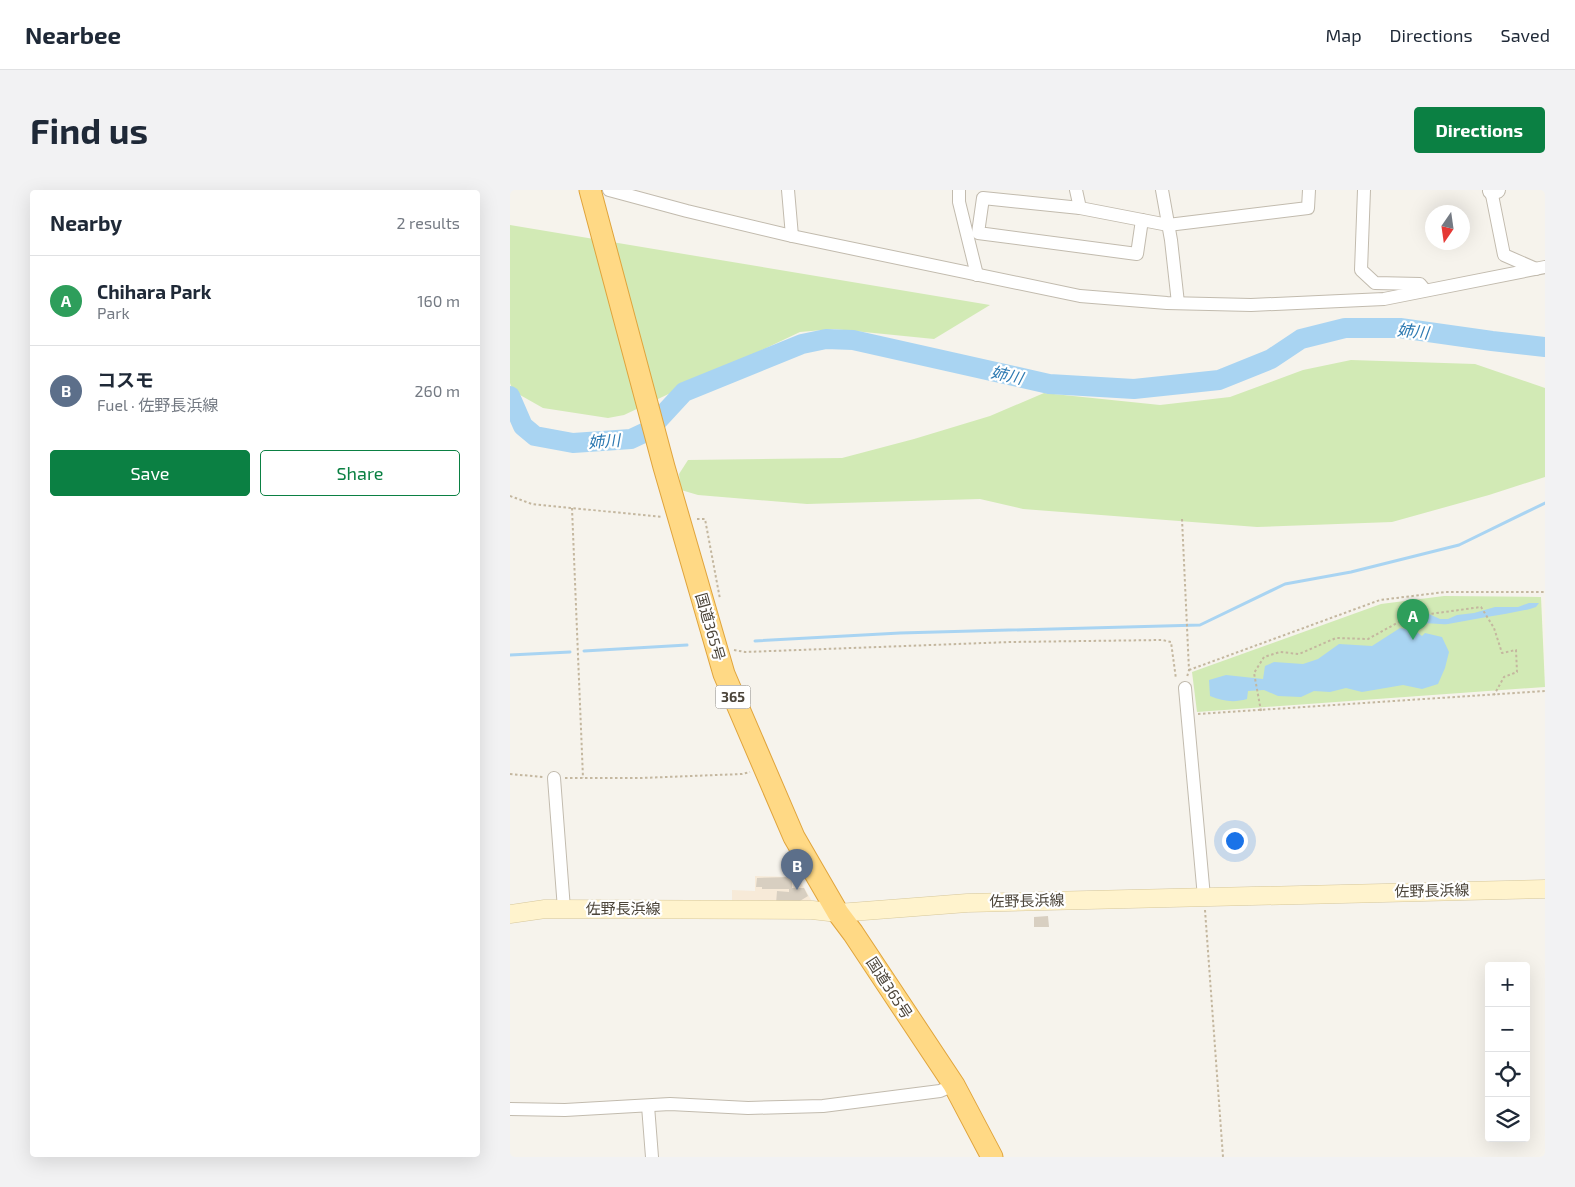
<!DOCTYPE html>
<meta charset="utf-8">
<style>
body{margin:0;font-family:"Exo 2","Noto Sans JP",sans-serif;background:#f2f2f3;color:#1f2937}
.controls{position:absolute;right:15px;bottom:15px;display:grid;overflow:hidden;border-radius:5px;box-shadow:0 5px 20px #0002}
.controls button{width:45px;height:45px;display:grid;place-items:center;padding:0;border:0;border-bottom:1px solid #e0e1e3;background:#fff;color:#1f2937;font:25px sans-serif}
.compass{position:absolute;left:915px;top:15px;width:45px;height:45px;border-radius:50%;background:#fff;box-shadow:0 5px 20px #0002;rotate:193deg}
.you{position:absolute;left:724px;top:650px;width:18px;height:18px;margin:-12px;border:4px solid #fff;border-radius:50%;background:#1a73e8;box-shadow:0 0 0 8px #1a73e833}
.badge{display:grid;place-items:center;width:32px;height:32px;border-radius:50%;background:#0b8043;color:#fff;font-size:16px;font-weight:700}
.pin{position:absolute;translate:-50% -41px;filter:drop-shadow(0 1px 2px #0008)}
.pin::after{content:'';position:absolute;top:26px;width:18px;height:15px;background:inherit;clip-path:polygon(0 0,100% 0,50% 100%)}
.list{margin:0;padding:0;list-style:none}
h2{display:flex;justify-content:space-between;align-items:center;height:65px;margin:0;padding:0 20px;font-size:21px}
h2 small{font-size:16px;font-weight:400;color:#747a83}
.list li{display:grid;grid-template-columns:32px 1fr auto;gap:15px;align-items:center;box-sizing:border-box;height:90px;padding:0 20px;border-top:1px solid #e0e1e3}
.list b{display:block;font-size:19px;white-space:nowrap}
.list p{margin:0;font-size:16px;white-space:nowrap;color:#747a83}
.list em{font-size:16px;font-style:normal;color:#747a83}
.actions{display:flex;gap:10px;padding:15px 20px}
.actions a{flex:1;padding:11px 0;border:1px solid #0b8043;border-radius:5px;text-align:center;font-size:18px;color:#0b8043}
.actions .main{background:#0b8043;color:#fff}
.icon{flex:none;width:28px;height:28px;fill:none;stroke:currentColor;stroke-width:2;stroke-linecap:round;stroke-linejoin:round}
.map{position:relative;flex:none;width:1035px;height:967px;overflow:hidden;border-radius:5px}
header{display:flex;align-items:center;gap:30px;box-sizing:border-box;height:70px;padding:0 25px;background:#fff;border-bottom:1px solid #e0e1e3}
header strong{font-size:24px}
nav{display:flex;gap:28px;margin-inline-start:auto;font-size:18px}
.intro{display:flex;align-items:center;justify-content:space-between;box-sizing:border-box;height:120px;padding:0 30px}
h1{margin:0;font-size:35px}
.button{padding:12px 22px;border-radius:5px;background:#0b8043;color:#fff;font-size:18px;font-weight:700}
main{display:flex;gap:30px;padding:0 30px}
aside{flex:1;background:#fff;border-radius:5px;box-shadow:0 5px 20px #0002}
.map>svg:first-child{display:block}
.commercial{fill:#f7ead8}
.green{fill:#d2eab5}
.water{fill:#a9d4f2}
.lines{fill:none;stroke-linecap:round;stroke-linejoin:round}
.stream{stroke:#a9d4f2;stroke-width:3}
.river{stroke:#a9d4f2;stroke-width:20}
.building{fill:#d8cfc1}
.minor-casing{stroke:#c2bbae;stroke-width:14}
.tertiary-casing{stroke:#c2bbae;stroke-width:18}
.secondary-casing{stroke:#d6c79b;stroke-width:19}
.trunk-casing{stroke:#e0a43c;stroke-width:23}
.path{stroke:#c4b79f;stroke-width:2;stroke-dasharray:2.5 2.5;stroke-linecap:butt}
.minor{stroke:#fff;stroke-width:12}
.tertiary{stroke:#fff;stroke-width:16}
.secondary{stroke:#fff3cd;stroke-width:18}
.trunk{stroke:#ffd985;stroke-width:21}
.labels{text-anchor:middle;stroke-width:4.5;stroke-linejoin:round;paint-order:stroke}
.shield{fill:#fff;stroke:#817c74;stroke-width:1}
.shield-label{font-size:14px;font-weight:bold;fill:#4b4439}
.street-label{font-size:15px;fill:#4b4439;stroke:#fff}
.water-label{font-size:16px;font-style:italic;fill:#2e7ab2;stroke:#fff}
</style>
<header>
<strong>Nearbee</strong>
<nav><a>Map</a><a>Directions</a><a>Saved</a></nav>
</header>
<div class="intro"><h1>Find us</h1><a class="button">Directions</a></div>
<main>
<aside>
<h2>Nearby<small>2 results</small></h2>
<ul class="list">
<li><span class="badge" style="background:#2e9e5b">A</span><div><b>Chihara Park</b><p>Park</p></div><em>160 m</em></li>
<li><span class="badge" style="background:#5c6f8a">B</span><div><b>コスモ</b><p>Fuel · 佐野長浜線</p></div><em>260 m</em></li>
</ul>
<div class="actions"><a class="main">Save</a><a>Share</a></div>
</aside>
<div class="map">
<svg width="1035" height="967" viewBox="0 0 1035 967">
<rect width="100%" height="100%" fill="#f6f3ec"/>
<polygon class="commercial" points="245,686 288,687 304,715 222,714 222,700 245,701"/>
<g class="green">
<polygon points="0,35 480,115 424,149 324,139 290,142 114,225 98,228 33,218 3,201 0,193"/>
<polygon points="841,170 965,174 1035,198 1035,287 979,305 882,332 747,337 513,319 470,309 297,314 188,305 171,300 169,284 178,270 332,268 404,249 480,226 534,203 650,215 720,207 793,180"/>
<polygon points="934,406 1031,407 1035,497 687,522 682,482 871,414"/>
</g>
<path class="water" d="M1019 413H1029L1026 417 1020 419C992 425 965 429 938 434 929 435 920 432 911 434L907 442 912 446 915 443 932 447 939 462 935 478 928 494 912 499 893 495 852 502 836 498 820 502 804 501 791 507 768 506 754 500 738 501 737 509C723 513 713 511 700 506L699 490 716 485 753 489 755 476 764 472 793 474 808 469 829 454 862 456 890 438 902 440 912 428 919 424 930 429H938L947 425 964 423 985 417H1008Z"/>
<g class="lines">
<g class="stream">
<polyline points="245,451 390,443 690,435 775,394 841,382 949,355 1035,313"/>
<polyline points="74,461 177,455"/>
<polyline points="0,465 60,462"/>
</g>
<polyline class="river" points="0,206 13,236 25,246 63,253 121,249 138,241 174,202 292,154 316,149 343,150 539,194 624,199 709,190 761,169 791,149 835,138 890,138 982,151 1035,157"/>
</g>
<g class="building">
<polygon points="282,687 282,698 294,698 298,706 285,714 266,714 267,701 279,702 279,699 252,699 252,697 246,697 247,688"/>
<polygon points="538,726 539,737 524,737 524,727"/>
</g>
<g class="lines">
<g class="minor-casing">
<g id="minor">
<polyline points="99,0 177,21 282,46 570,106 657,113 741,115 874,109 1035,77"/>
<polyline points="278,0 282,46"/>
<polyline points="449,0 449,12 467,85"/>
<polyline points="566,0 570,18 658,35 798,18 799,0"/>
<polyline points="652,0 661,50 668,113"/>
<polyline points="854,0 851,80 865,93 910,94 915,100"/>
<polyline points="981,0 994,65 1026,79"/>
<polyline points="570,18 473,8 468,43 627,64 632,30"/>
<polyline points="675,498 694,707"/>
<polyline points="44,588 54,719"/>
<polyline points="138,916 142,967"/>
<polyline points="0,919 55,920 160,914 238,918 313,916 430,901 444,895"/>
</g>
</g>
<g class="tertiary-casing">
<polyline id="tertiary" points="981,1 987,0"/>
</g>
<g class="secondary-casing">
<polyline id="secondary" points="0,724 35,719 302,720 328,723 457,713 1035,699"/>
</g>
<g class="trunk-casing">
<polyline id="trunk" points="80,0 154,277 214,484 284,647 328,723 343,743 444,895 482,967"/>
</g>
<g class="path">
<polyline points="0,306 22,314 152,327"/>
<polyline points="62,318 73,588"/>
<polyline points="187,329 195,329 210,409"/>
<polyline points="672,329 679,480 677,487"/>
<polyline points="224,460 235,462 501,452 652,450 661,452 666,489"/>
<polyline points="679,480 870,410 935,402 1035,402"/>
<polyline points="751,521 744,483 754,467 770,462 789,464 826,448 858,449 898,427 971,417 984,438 992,463 1006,460 1007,482 994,487 984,505"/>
<polyline points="688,524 1035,501"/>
<polyline points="0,584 33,587"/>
<polyline points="55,588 131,588 232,584 240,582"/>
<polyline points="695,720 713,967"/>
</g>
<use href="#minor" class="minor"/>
<use href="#tertiary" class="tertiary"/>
<use href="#secondary" class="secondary"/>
<use href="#trunk" class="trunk"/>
</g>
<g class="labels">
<rect class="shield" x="205.5" y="495.5" width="35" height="23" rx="4"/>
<g class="shield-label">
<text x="223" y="512">365</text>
</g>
<g class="street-label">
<text transform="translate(200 437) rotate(74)" y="5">国道365号</text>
<text transform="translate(922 701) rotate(-1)" y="5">佐野長浜線</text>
<text transform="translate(517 711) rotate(-1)" y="5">佐野長浜線</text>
<text x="113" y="724">佐野長浜線</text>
<text transform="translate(379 798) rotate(57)" y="5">国道365号</text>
</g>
<g class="water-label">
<text transform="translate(903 141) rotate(6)" y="6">姉川</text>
<text transform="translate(497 185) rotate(13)" y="6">姉川</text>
<text transform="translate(94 251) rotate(-4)" y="6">姉川</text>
</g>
</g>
</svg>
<div class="controls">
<button>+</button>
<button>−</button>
<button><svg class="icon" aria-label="locate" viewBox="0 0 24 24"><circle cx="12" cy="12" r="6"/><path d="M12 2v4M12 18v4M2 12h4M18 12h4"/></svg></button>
<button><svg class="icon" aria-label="layers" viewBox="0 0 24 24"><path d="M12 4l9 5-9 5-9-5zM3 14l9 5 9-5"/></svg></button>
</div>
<svg class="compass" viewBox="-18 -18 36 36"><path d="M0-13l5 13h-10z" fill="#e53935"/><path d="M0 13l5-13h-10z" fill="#747a83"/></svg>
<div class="you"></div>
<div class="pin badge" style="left:903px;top:450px;background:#2e9e5b">A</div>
<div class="pin badge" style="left:287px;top:700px;background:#5c6f8a">B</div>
</div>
</main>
